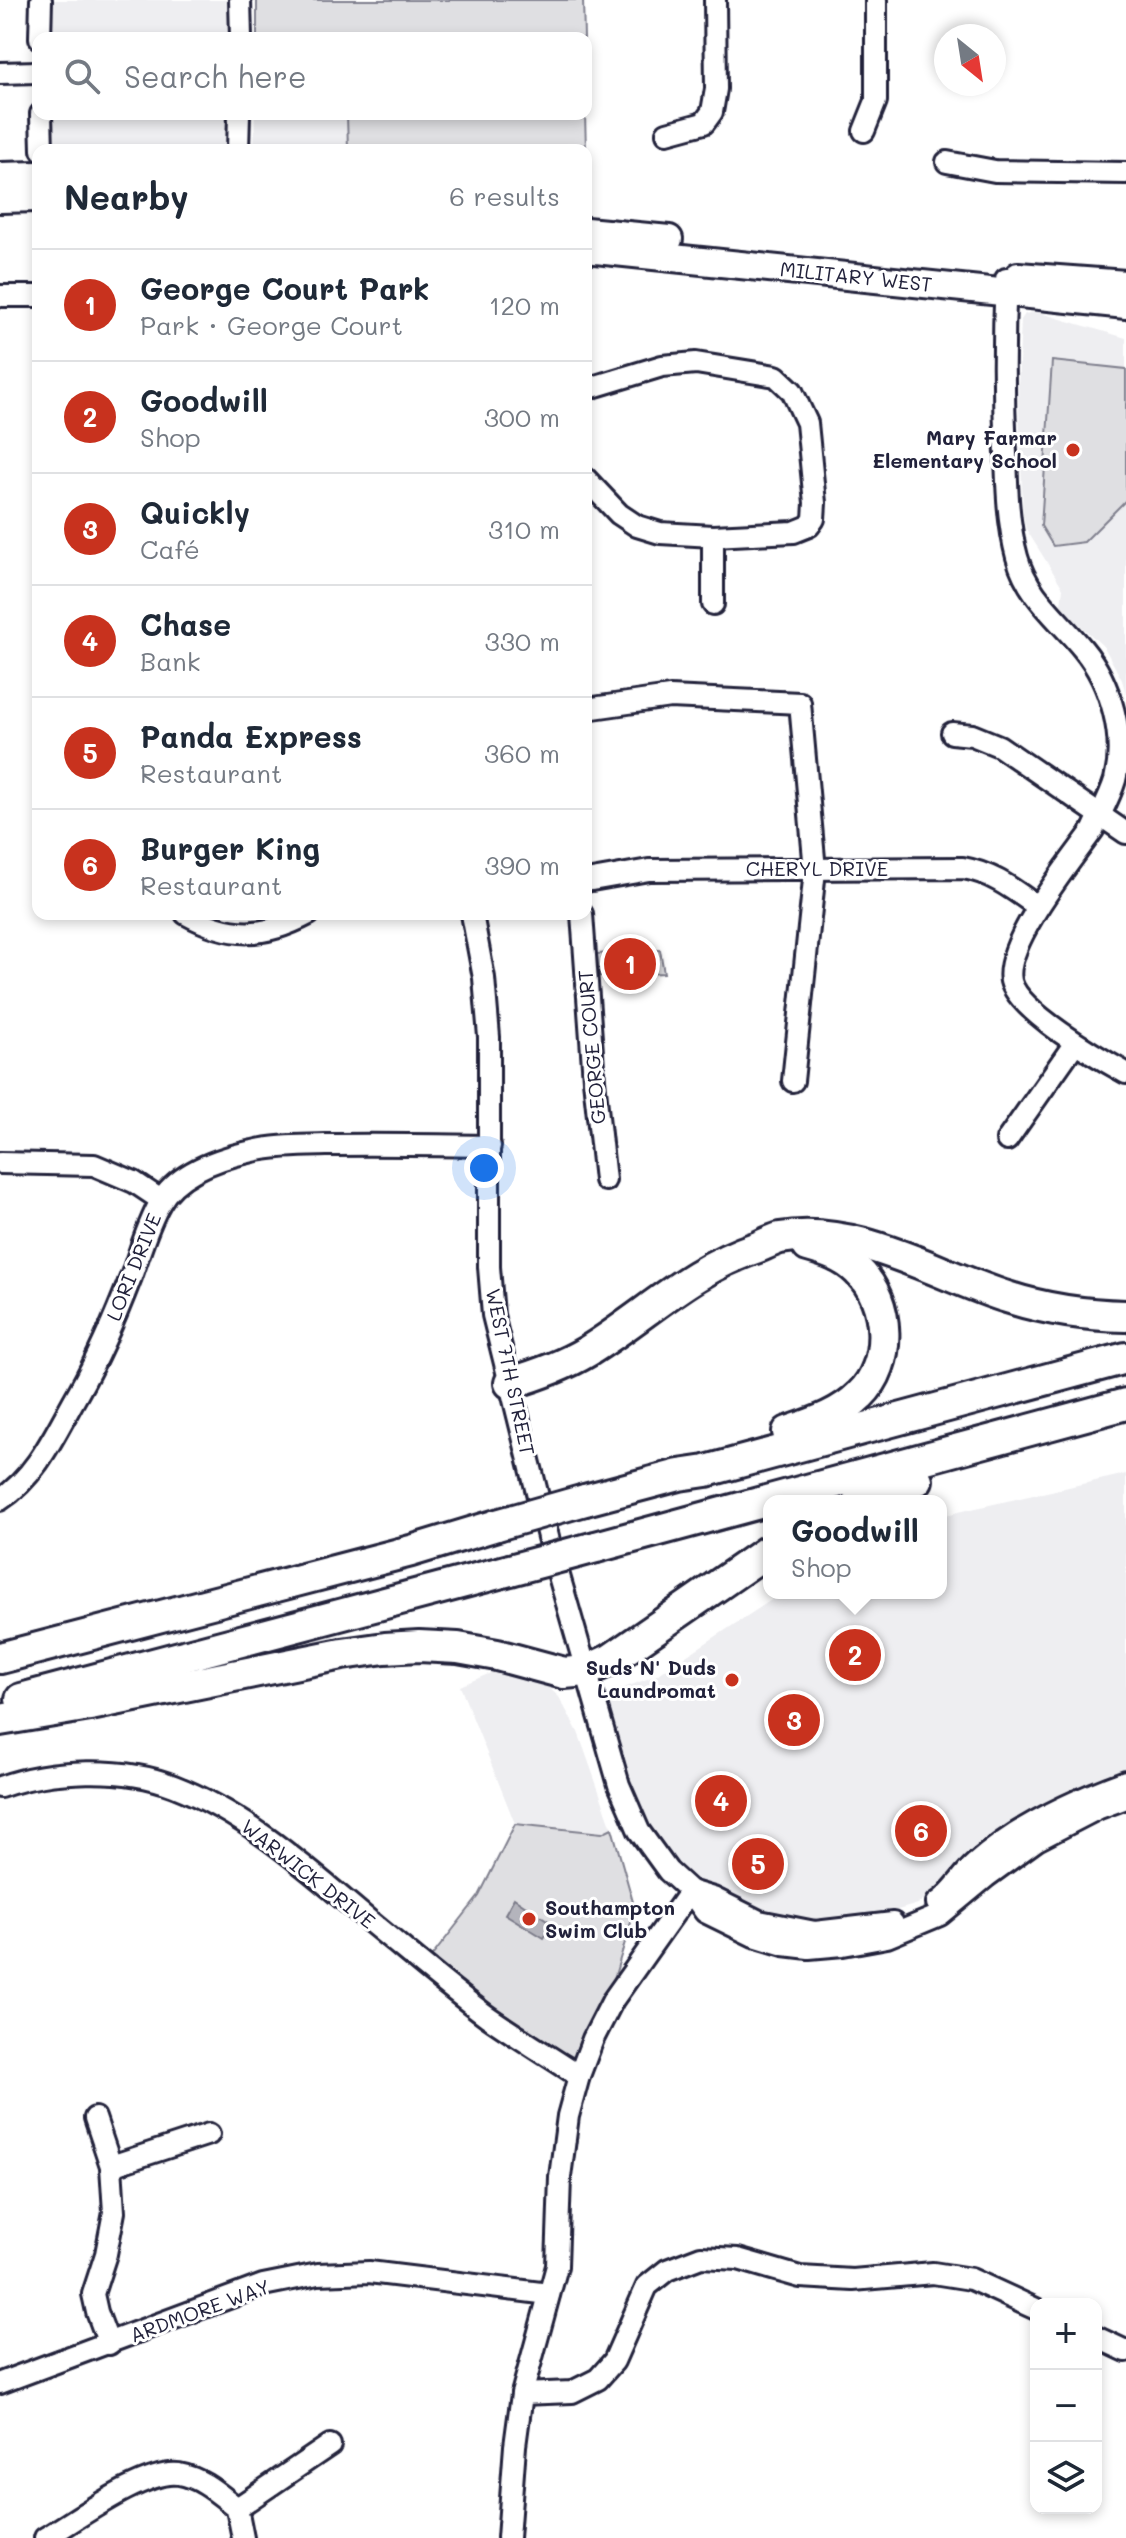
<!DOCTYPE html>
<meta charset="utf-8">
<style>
body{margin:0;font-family:Mali,sans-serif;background:#f2f2f3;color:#1f2937}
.controls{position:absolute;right:24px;bottom:24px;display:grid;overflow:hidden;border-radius:16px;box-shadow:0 4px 12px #0003}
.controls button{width:72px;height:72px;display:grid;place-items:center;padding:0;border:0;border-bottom:2px solid #e0e1e3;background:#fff;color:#1f2937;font:40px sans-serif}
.compass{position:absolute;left:934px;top:24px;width:72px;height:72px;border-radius:50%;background:#fff;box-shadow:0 4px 12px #0003;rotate:150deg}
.you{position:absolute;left:484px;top:1168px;width:28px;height:28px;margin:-20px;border:6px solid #fff;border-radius:50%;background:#1a73e8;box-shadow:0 0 0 12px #1a73e833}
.badge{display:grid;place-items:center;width:52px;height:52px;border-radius:50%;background:#c8321e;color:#fff;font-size:26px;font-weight:700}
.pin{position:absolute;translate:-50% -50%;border:4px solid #fff;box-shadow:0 2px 8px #0006}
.popup{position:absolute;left:763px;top:1495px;width:184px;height:104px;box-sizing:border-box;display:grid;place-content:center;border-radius:16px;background:#fff;filter:drop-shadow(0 2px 6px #0005);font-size:26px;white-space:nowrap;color:#747a83}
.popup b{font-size:30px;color:#1f2937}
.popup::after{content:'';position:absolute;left:50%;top:100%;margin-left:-16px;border:16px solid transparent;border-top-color:#fff}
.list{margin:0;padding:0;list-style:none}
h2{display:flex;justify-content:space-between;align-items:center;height:104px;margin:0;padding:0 32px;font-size:34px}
h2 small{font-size:26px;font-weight:400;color:#747a83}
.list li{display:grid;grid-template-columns:52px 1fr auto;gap:24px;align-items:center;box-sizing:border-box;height:112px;padding:0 32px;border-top:2px solid #e0e1e3}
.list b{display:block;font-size:30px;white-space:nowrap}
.list p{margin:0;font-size:26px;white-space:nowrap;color:#747a83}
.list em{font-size:26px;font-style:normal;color:#747a83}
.icon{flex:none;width:44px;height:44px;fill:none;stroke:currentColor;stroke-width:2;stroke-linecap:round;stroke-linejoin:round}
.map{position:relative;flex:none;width:1126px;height:2538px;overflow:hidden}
.search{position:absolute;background:#fff;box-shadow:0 4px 12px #0003;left:32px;top:32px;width:560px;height:88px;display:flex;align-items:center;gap:20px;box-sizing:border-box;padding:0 28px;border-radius:16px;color:#747a83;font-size:30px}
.panel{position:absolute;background:#fff;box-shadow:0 4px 12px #0003;left:32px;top:144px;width:560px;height:776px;border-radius:16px}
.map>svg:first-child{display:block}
.built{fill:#eeeef1}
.green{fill:#dfdfe2;stroke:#80808e;stroke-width:2}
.water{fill:#b4b4bc;stroke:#7a7a88;stroke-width:2}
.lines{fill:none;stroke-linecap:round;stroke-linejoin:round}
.minor-casing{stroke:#22223b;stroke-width:26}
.major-casing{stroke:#22223b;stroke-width:32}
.highway-casing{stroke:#22223b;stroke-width:36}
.minor{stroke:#fff;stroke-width:20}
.major{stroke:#fff;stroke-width:26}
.highway{stroke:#fff;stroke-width:30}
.highway-bridge-casing{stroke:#22223b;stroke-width:36;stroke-linecap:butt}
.highway-bridge{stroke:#fff;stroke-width:30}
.poi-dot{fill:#c8321e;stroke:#fff;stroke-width:3}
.labels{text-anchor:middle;stroke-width:6;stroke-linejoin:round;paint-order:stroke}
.street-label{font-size:20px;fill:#22223b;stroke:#fff}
.poi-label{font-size:20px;font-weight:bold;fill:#22223b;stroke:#fff;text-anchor:end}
</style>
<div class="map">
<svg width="1126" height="2538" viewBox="0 0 1126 2538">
<rect width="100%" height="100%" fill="#fff"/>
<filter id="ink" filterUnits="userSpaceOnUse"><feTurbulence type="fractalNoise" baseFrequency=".0125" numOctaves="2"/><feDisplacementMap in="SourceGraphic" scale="16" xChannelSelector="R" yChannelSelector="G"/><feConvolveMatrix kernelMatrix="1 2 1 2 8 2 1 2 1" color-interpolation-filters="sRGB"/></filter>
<g filter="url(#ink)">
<g class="built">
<polygon points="51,0 230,0 229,38 50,38"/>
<polygon points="50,114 228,114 227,150 51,150"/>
<polygon points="255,114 347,114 348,150 254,150"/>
<polygon points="1037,312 1126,338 1126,694 1122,680 1104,647 1066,612 1061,604 1063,588 1026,529 1023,514 1018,385 1021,320 1025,314"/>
<polygon points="1126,1474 1126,1772 970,1862 918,1904 864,1920 822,1924 777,1920 715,1892 666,1856 630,1794 601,1697 657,1675 782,1593 941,1593 941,1516"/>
<polygon points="493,1672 545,1684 559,1697 578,1732 612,1828 603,1833 516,1826 460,1686"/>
</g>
<g class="green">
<polygon points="257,0 583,0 584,38 257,38"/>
<polygon points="347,114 585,114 586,150 348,150"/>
<polygon points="1052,361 1126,369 1126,500 1084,542 1053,546 1041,526"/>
<polygon points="660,950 664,973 599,976 597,954"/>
<polygon points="515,1824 602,1833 612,1828 635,1909 613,1982 575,2058 521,2032 429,1960 479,1896"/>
</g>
<polygon class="water" points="514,1898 553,1924 544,1938 505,1914"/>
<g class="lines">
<g class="minor-casing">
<g id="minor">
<polyline points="240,0 241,38"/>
<polyline points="40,38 41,0"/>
<polyline points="0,73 38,72"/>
<polyline points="41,114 42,150"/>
<polyline points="864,131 876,101 876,0"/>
<polyline points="667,133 704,123 712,112 716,89 715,0"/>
<polyline points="238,150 239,114"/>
<polyline points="947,162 995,171 1126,173"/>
<path d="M1006 279C1003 337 1003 395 1006 454 1007 488 1008 524 1017 557 1028 597 1058 618 1083 649 1111 683 1126 737 1115 780 1110 797 1100 814 1093 830 1071 861 1003 944 1011 981 1018 1011 1099 1058 1126 1073"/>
<polyline points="0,296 38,296"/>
<polyline points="586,389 662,366 696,363 776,376 792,391 807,423 815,503 814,519 809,526 794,532 713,536 660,533 637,526 619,514 586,479"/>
<polyline points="713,536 713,604"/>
<polyline points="586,709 670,697 800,703 815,870 793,1081"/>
<polyline points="952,733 972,735 999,746 1126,833"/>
<path d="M586 881 649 870 963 868C993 873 1014 890 1038 907"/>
<path d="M186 914C231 939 264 938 309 914"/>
<polyline points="472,914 484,978 489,1037 489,1267 493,1315 549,1541 619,1785 639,1831 668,1871 690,1891 705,1912 754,1936 784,1945 809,1948 843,1945 887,1937 940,1915 986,1877 1037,1840 1099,1808 1126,1798"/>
<polyline points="582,914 594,1080 605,1180"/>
<polyline points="1007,1140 1075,1043"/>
<polyline points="0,1163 94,1165 134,1182 161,1200"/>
<path d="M0 1500C38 1475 56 1431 78 1393 99 1356 116 1316 131 1277 140 1252 147 1226 160 1203 177 1172 220 1158 253 1151 277 1145 302 1146 326 1145 381 1144 436 1145 490 1146"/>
<path d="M0 1787C50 1769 124 1766 174 1786 249 1815 312 1873 373 1924 411 1955 448 1987 487 2016 517 2037 549 2056 579 2076"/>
<polyline points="690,1891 713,1898 759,1921 815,1932 893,1923"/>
<path d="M937 1903C952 1894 962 1875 975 1864 1017 1826 1074 1800 1126 1781"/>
<polyline points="95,2118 111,2166 114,2212 106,2254 93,2294 97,2312 109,2344"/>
<polyline points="111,2166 209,2134"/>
<polyline points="1096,2337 1126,2351"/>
<polyline points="0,2383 263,2285 318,2274 369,2272 549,2294"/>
<polyline points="522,2394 572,2392 598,2379 614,2361 647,2286 667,2270 701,2257 738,2259 800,2277 853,2280 933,2273 971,2279 1036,2309"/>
<polyline points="237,2508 330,2445"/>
<path d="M45 2538C76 2520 145 2469 179 2474 202 2478 219 2494 237 2508L243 2538"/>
<polyline points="508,2538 515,2446 522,2394 557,2266 560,2177 568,2116 579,2076 593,2039 613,2000 690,1891"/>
</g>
</g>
<g class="major-casing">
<g id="major">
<polyline points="0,176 38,175"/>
<polyline points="0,199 38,198"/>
<polyline points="586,231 669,239"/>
<polyline points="586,249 1126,305"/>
<polyline points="1018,276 1126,284"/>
</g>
</g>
<g class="highway-casing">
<g id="highway">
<path d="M510 1383C538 1375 563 1366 588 1351 648 1314 689 1270 758 1247 765 1244 773 1240 780 1238 856 1224 937 1275 1007 1297 1047 1310 1084 1315 1126 1316"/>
<path d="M788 1432C814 1423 840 1415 860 1395 893 1364 890 1301 858 1271 844 1257 826 1251 808 1246"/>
<polyline points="585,1500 679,1475 706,1471 1126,1358"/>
<polyline points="859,1501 917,1480"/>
<polyline points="596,1547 1126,1404"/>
<polyline points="0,1658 411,1551 497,1525"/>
<polyline points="21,1699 510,1570"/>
<polyline points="0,1720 90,1705 342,1654 385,1648 419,1646 458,1648 497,1655 564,1673 586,1671 610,1660 769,1550"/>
</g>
</g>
<use href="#minor" class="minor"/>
<use href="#major" class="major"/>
<use href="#highway" class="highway"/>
<g class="highway-bridge-casing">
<g id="highway-bridge">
<polyline points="497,1525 585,1500"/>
<polyline points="510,1570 596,1547"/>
</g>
</g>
<use href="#highway-bridge" class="highway-bridge"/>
</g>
</g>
<g class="poi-dot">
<circle cx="1073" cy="450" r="8"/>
<circle cx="732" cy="1680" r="8"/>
<circle cx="529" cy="1919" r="8"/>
</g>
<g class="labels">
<g class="street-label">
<text transform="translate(856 277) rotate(6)" y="7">MILITARY WEST</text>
<text x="817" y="876">CHERYL DRIVE</text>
<text transform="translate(592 1047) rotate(-95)" y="7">GEORGE COURT</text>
<text transform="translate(134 1267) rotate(-68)" y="7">LORI DRIVE</text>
<text transform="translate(510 1372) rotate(78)" y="7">WEST 7TH STREET</text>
<text transform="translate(308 1874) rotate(38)" y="7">WARWICK DRIVE</text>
<text transform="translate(200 2311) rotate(-20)" y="7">ARDMORE WAY</text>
</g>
<g class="poi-label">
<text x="1057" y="445">Mary Farmar<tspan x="1057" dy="23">Elementary School</tspan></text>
<text x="716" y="1675">Suds N' Duds<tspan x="716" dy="23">Laundromat</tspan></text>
<text x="545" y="1915" text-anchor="start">Southampton<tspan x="545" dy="23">Swim Club</tspan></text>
</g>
</g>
</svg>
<div class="controls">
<button>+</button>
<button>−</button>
<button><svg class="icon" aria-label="layers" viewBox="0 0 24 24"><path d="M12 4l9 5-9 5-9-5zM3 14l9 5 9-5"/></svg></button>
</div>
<svg class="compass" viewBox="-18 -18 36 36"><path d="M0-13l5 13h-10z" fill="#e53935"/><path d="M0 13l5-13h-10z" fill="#747a83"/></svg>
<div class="you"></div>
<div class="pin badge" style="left:630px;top:964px">1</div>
<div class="pin badge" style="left:855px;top:1655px">2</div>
<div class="popup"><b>Goodwill</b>Shop</div>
<div class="pin badge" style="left:794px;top:1720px">3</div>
<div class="pin badge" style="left:721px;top:1801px">4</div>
<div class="pin badge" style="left:758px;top:1864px">5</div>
<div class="pin badge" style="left:921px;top:1831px">6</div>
<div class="search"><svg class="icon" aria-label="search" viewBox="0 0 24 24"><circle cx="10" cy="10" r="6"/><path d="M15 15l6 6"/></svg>Search here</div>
<section class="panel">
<h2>Nearby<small>6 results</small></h2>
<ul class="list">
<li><span class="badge">1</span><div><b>George Court Park</b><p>Park · George Court</p></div><em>120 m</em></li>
<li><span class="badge">2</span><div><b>Goodwill</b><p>Shop</p></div><em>300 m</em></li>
<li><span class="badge">3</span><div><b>Quickly</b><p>Café</p></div><em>310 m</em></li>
<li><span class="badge">4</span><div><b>Chase</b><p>Bank</p></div><em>330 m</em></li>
<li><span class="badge">5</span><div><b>Panda Express</b><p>Restaurant</p></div><em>360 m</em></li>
<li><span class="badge">6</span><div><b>Burger King</b><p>Restaurant</p></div><em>390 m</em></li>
</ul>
</section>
</div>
